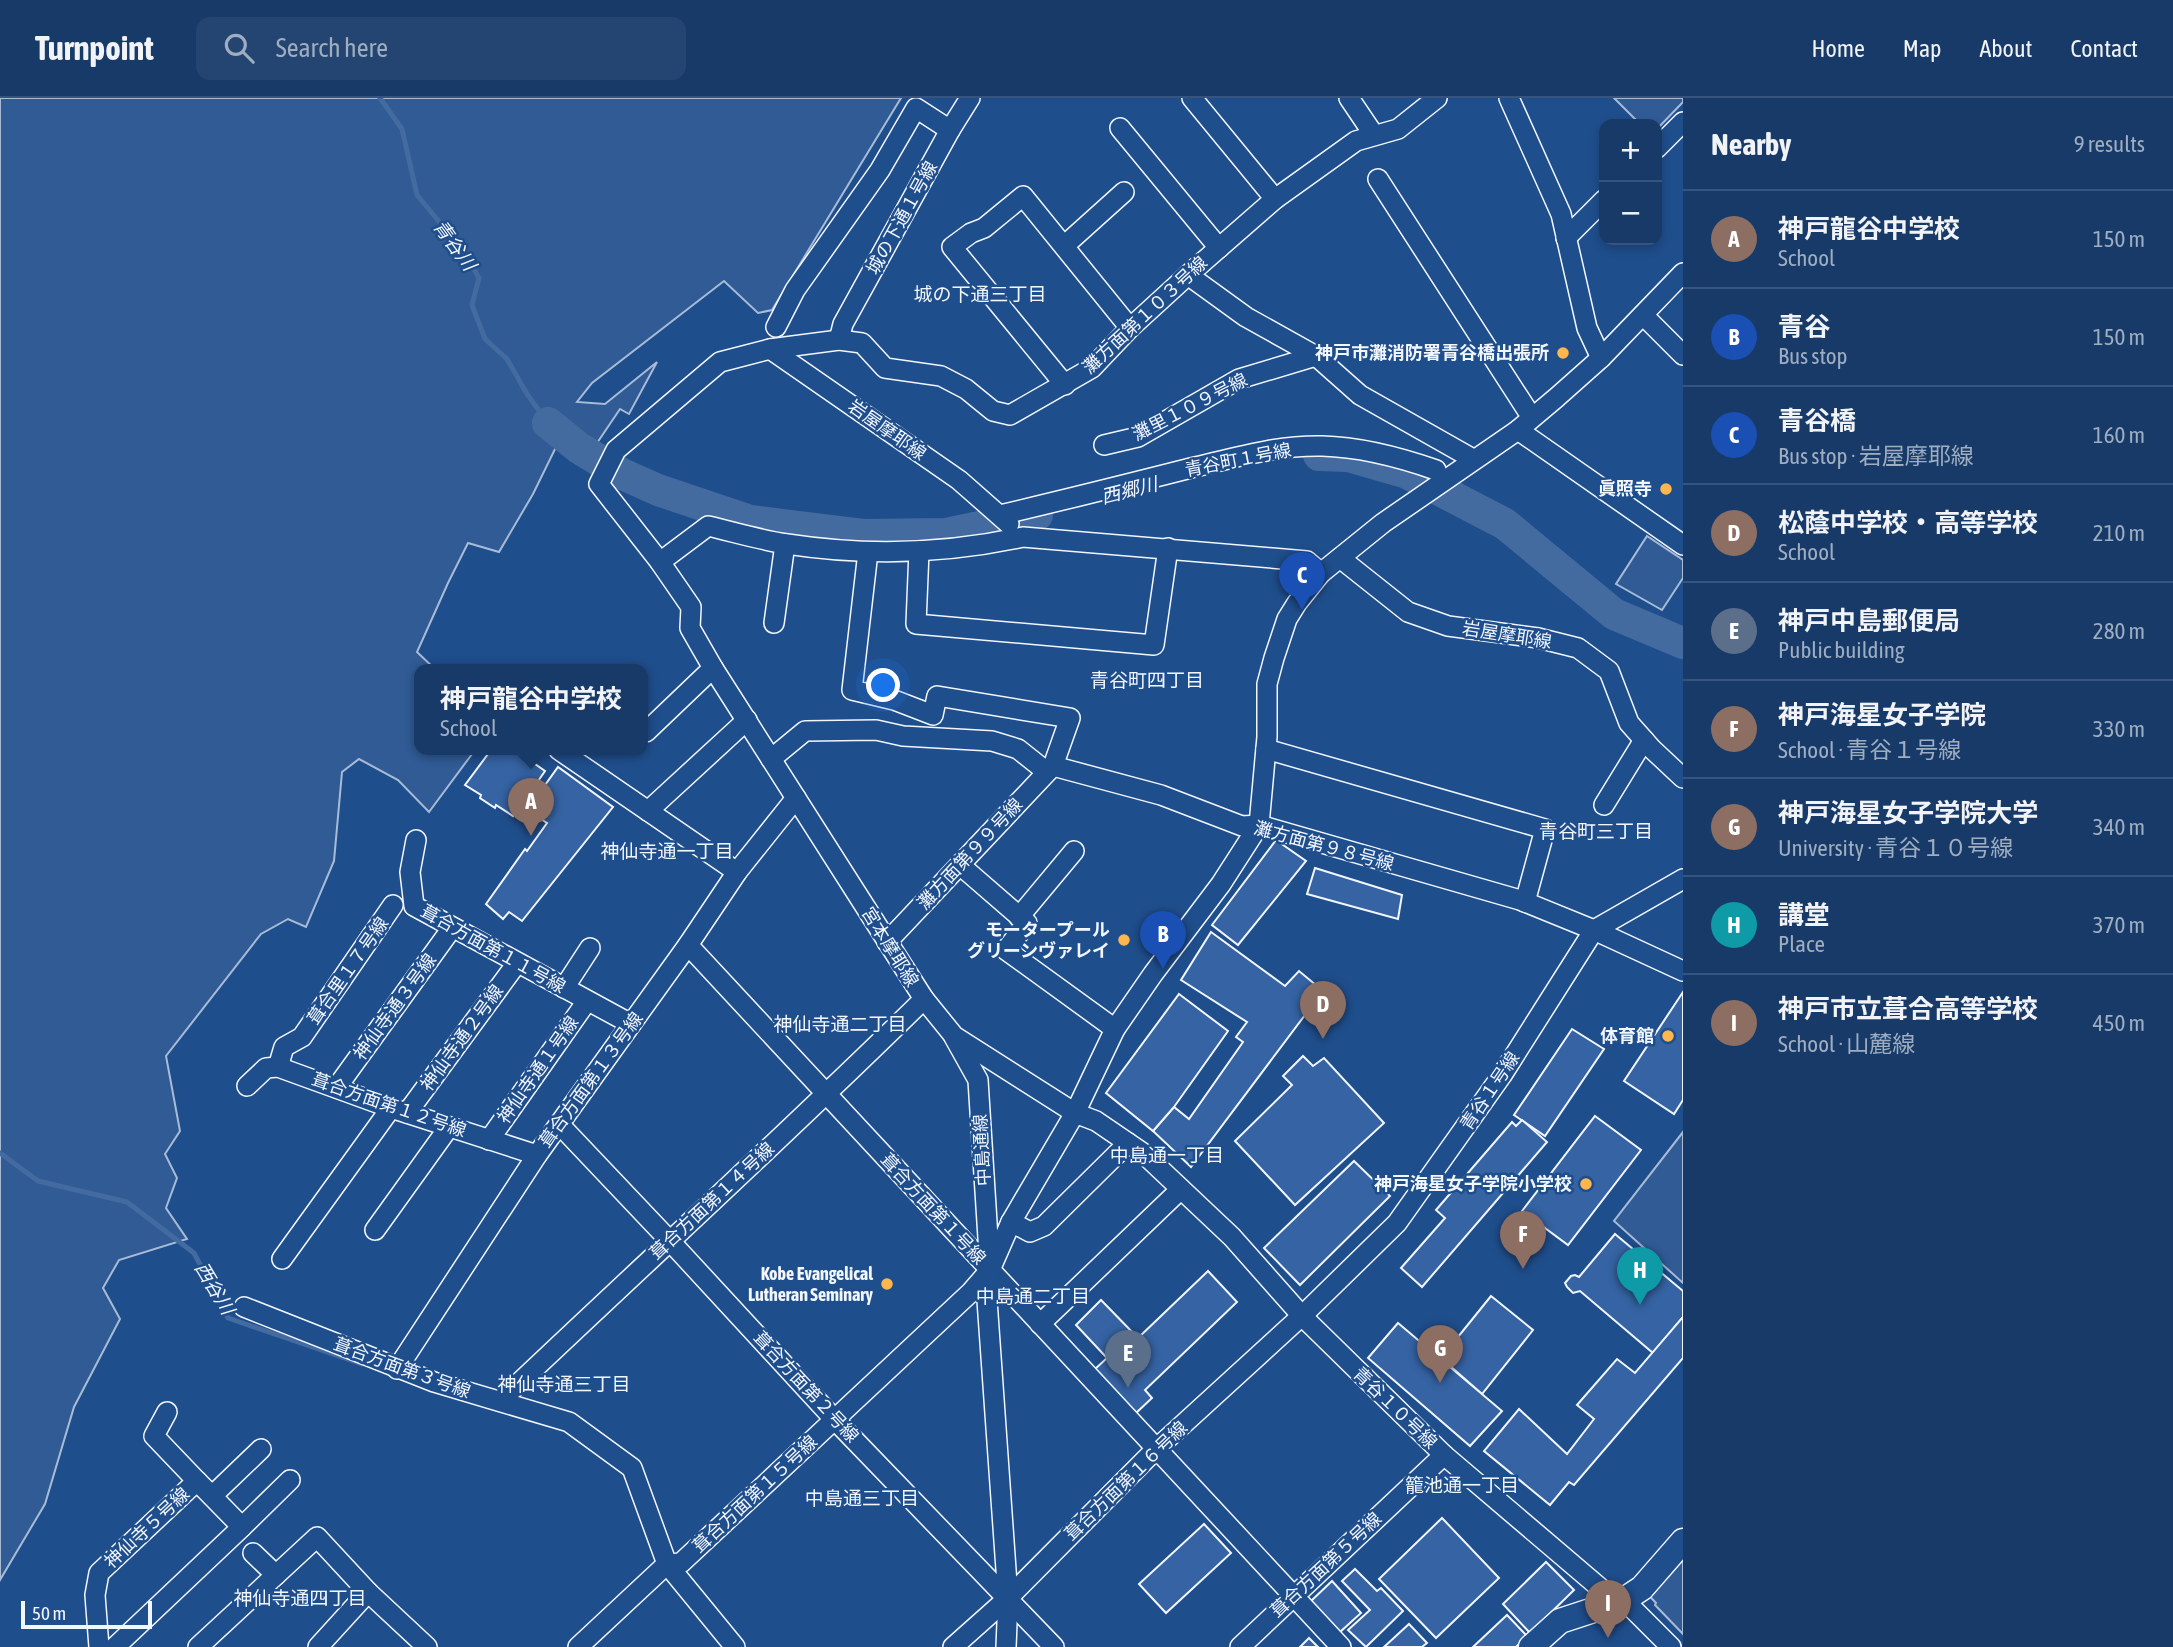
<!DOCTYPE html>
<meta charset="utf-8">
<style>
body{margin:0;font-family:"Asap Condensed","Noto Sans JP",sans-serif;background:#244571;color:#f1f3f6}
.controls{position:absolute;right:21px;top:21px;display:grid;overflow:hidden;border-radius:14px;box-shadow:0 4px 10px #0003}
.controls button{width:63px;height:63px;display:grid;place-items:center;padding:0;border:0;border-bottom:2px solid #36547d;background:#173a69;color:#f1f3f6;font:35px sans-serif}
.scale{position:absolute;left:21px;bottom:18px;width:131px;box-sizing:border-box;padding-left:7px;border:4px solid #f2f6ff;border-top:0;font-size:19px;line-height:24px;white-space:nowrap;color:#f2f6ff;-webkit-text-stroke:5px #1f4e8c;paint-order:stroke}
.you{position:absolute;left:884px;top:588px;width:24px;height:24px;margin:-18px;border:5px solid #fff;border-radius:50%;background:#1a73e8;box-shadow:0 0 0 10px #1a73e833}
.badge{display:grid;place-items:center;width:46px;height:46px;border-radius:50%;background:#90b9f0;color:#fff;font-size:23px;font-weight:700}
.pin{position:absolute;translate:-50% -58px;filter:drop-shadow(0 2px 4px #0008)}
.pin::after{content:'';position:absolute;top:37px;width:24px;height:21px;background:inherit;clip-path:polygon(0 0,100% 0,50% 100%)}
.popup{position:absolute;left:414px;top:566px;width:234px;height:91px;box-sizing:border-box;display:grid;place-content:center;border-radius:14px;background:#173a69;filter:drop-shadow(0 2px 5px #0005);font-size:23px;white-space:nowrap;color:#9eadc0}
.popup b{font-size:26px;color:#f1f3f6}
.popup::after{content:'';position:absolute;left:50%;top:100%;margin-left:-14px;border:14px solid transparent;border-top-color:#173a69}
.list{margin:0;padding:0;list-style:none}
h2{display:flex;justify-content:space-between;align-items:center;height:91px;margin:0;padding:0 28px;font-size:30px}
h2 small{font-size:23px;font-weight:400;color:#9eadc0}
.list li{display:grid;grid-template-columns:46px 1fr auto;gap:21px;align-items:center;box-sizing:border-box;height:98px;padding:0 28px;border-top:2px solid #36547d}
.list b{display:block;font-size:26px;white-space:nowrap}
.list p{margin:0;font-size:23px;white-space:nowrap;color:#9eadc0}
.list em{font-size:23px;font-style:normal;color:#9eadc0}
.icon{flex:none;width:38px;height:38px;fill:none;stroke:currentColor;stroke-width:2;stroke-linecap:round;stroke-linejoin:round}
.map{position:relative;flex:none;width:1683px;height:1549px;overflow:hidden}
header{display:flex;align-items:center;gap:42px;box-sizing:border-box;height:98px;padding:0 35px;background:#173a69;border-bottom:2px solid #36547d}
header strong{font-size:33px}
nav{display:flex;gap:38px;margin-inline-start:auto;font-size:24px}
.search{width:490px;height:63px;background:#244571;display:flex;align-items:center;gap:18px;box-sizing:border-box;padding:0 24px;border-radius:14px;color:#9eadc0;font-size:26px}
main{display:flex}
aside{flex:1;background:#173a69}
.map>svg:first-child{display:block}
.built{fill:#305b95;stroke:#a8bbd7;stroke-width:2}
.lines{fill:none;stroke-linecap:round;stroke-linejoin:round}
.stream{stroke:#446ba0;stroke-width:5}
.river{stroke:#446ba0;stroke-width:32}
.building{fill:#3563a3;stroke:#f2f6ff;stroke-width:2}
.minor-casing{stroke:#f2f6ff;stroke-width:22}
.major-casing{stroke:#f2f6ff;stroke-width:27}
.minor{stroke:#1f4e8c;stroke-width:19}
.major{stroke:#1f4e8c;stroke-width:24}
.poi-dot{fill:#ffb74d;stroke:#1f4e8c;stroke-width:2.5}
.labels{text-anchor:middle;stroke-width:5;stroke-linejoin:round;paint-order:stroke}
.street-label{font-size:18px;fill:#f2f6ff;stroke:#1f4e8c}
.poi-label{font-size:18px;font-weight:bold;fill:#f2f6ff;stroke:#1f4e8c;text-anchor:end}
.water-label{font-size:19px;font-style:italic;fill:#f2f6ff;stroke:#1f4e8c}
.neighbourhood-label{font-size:19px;fill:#f2f6ff;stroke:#1f4e8c}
</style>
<header>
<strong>Turnpoint</strong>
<div class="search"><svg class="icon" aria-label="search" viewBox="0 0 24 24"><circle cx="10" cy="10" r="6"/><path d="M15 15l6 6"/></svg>Search here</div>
<nav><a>Home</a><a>Map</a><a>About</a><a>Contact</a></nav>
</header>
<main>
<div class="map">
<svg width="1683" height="1549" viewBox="0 0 1683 1549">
<rect width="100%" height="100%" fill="#1f4e8c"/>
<g class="built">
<polygon points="0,0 901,0 772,212 758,215 724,183 592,285 577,304 605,306 657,264 629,316 620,311 595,348 557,347 533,396 499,454 468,445 448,485 417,554 436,572 419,572 419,652 475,652 429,714 398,682 359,661 342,674 334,763 306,829 288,821 261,836 166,958 180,1033 165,1056 177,1080 166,1110 187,1141 119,1162 103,1190 120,1221 74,1309 45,1406 0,1482"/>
<polygon points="1614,0 1683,0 1683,4 1657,31 1657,26 1640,26"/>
<polygon points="1647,438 1683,462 1683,480 1662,512 1616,486"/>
<polygon points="1683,1034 1683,1185 1614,1123"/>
<polygon points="1683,1446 1683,1536 1655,1507 1656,1505 1642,1490"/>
</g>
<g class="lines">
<g class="stream">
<polyline points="380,0 402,31 417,97 466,156 479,180 472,207 485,241 507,261 527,296 548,325"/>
<polyline points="0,1055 38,1083 127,1104 194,1155 228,1220 362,1266"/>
</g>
<g class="river">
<polyline points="548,325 579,350 620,375 658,392 750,423 863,437 946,436 1037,417"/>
<polyline points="1319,357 1348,358 1407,375 1505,426 1614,516 1683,545"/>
</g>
</g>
<g class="building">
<polygon points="491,652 515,652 545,673 534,689 540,694 558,669 613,709 522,823 509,814 503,821 486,806 525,751 527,753 547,725 527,712 532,705 525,700 513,718 496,707 495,710 480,700 481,697 465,687"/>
<polygon points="1276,742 1306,763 1238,847 1212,827"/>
<polygon points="1315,770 1402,797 1398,821 1307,796"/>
<polygon points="1211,834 1285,888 1299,873 1323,893 1191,1069 1153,1033 1174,1009 1189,1021 1243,944 1236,939 1247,924 1181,882"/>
<polygon points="1683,894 1683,1002 1674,1016 1624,983"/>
<polygon points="1179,896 1228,933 1174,1009 1153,1033 1106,995"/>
<polygon points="1572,931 1604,951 1545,1038 1514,1017"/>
<polygon points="1303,958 1313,968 1324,960 1384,1025 1295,1107 1235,1043 1292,987 1283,978"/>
<polygon points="1595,1018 1641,1052 1568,1147 1522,1113"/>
<polygon points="1522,1022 1547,1044 1422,1189 1401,1170 1445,1120 1436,1112 1512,1024 1516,1028"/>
<polygon points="1354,1063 1390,1098 1300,1187 1264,1150"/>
<polygon points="1615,1136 1683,1193 1683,1219 1653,1255 1580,1193 1573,1195 1567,1189 1565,1185 1571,1178 1575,1177 1579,1179"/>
<polygon points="1208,1173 1237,1204 1145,1292 1152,1300 1136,1315 1094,1272 1107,1260 1076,1227 1101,1202 1138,1240"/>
<polygon points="1491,1198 1533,1232 1482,1296 1441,1260"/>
<polygon points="1683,1219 1683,1260 1574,1387 1569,1384 1550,1407 1484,1353 1519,1311 1567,1356 1594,1321 1577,1307 1617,1261 1635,1275"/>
<polygon points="1398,1225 1502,1313 1470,1348 1368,1260"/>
<polygon points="1442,1420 1499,1480 1436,1540 1379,1481"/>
<polygon points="1204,1426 1231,1455 1166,1515 1139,1486"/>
<polygon points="1546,1464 1574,1492 1530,1535 1503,1506"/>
<polygon points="1355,1471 1377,1493 1381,1490 1403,1513 1366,1549 1348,1532 1370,1512 1342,1483"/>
<polygon points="1332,1483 1361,1515 1340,1534 1311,1503"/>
<polygon points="1507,1517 1527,1538 1516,1549 1473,1549"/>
<polygon points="1409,1526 1427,1545 1422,1549 1384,1549"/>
<polygon points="1309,1540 1318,1549 1300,1549"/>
</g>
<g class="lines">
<g class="minor-casing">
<g id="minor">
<polyline points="1192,0 1275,101"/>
<polyline points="1349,0 1374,37"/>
<polyline points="1437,0 1398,31 1356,43 1275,101 1188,177 1130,230 1092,270 1010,317 993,313 966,291 941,278 885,270 862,245 839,242 770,251 720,264 616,352 599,386 660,464 691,509 690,530 713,570 924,901 954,938 1075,1015 1096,1023 1143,1055 1232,1139 1302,1218 1444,1357 1606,1495 1624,1502 1671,1549"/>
<polyline points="1509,0 1561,116 1587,230 1601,260"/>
<polyline points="1120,30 1219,150"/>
<polyline points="1657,50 1683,24"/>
<polyline points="1378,81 1527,312"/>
<polyline points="1566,140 1604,102"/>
<polyline points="1064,148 1124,94"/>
<polyline points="1188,177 1246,219 1316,258 1360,297 1473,361"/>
<polyline points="1643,217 1683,257"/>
<polyline points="776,229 795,192 880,72 916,10 950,32"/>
<polyline points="839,242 843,226 950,32 970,0"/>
<polyline points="770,251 959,382 1009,426"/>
<polyline points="1065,287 952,149 971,135 984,130 1023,98 1130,230"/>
<polyline points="1518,332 1683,447"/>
<polyline points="1104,347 1138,339 1239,281 1316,258"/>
<path d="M1000 417C1064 402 1128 386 1191 370 1234 360 1277 347 1322 348 1361 349 1399 359 1436 372"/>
<polyline points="919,453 916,526 1154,547 1168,450"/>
<polyline points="868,454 852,592 894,602 933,617 937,598 1070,620 1053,668 887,844"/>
<polyline points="1340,460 1408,514 1448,528 1538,540 1578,550 1609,573 1629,625 1652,651 1683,680"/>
<path d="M660 464 708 428C734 434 760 442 787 446 865 458 945 456 1023 439L1307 463 1321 475"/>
<polyline points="774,525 785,446"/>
<polyline points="643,631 646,634 713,570"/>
<polyline points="1266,651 1545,731 1525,804"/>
<polyline points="559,652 737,774"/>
<polyline points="771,661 805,633 876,632 903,638 992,643 1018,651 1047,674"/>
<polyline points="1053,668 1161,697 1242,728 1259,727 1520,802 1594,832 1683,873"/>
<polyline points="1604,707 1644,642"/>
<polyline points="648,713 747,622"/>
<polyline points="416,742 410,774 414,808 631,926"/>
<polyline points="960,767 1027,825 1006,852 1115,931"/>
<polyline points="1019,819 1074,753"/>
<polyline points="688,847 1341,1549"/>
<polyline points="564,890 590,850"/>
<polyline points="278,969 284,949 302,939 393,807"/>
<polyline points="247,988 266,970 278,969 391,1010 537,1057"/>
<polyline points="337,989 452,830"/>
<polyline points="407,1015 517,865"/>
<polyline points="560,1027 669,1142 835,1322 1054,1549"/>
<polyline points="489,1042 587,903"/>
<polyline points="1011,1124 1030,1134 1044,1128 1128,1045"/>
<polyline points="375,1132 449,1029"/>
<polyline points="282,1161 391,1010"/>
<polyline points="244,1209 434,1284 569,1324 632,1370 667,1466 735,1549"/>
<polyline points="1040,1226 1181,1091"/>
<polyline points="397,1271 537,1057 688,847 737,774 796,700"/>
<path d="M500 1303C641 1169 785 1038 924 901"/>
<polyline points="167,1314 154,1338 197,1383"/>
<polyline points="212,1398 261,1351"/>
<polyline points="242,1429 290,1382"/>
<polyline points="253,1455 276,1477"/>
<polyline points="99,1549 95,1497 99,1475 197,1383 242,1429 115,1549"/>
<polyline points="198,1549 317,1439 368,1494 427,1549"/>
<polyline points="318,1549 368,1494"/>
<polyline points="578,1549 667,1466 681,1465 971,1194 990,1172 978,982 954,939"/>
<polyline points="953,1549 1008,1500 1156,1351 1306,1214 1397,1125 1502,977 1594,832 1683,781"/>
<polyline points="1006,1549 1008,1500 987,1202 990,1172 1011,1124 1075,1015 1115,931 1153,876 1221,786 1259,727 1267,639 1267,586 1274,560 1287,521 1297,505 1321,475 1383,425 1518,332 1556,300 1601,260 1683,175"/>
<polyline points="1240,1549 1444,1357"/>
</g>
</g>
<g class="major-casing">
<polyline id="major" points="1531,1549 1560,1523 1624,1502 1642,1490 1683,1443"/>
</g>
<use href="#minor" class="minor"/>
<use href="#major" class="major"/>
</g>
<g class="poi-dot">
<circle cx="1563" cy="255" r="7"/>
<circle cx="1666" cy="391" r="7"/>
<circle cx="1124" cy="842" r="7"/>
<circle cx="1668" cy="938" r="7"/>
<circle cx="1586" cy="1086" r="7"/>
<circle cx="887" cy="1186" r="7"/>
</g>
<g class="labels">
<g class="street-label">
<text transform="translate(902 120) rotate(-61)" y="6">城の下通１号線</text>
<text transform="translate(1145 217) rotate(-43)" y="6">灘方面第１０３号線</text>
<text transform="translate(1190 309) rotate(-27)" y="6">灘里１０９号線</text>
<text transform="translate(887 332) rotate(35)" y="6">岩屋摩耶線</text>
<text transform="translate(1238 362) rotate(-11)" y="6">青谷町１号線</text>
<text transform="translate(1507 537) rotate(9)" y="6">岩屋摩耶線</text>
<text transform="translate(1324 748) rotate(15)" y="6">灘方面第９８号線</text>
<text transform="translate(970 756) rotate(-47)" y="6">灘方面第９９号線</text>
<text transform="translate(890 849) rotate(58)" y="6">宮本摩耶線</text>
<text transform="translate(493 851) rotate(29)" y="6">葺合方面第１１号線</text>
<text transform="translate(348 873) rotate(-55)" y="6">葺合里１７号線</text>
<text transform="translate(395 909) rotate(-54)" y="6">神仙寺通３号線</text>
<text transform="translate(462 940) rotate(-54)" y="6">神仙寺通２号線</text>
<text transform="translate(538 972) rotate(-55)" y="6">神仙寺通１号線</text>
<text transform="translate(591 982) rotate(-54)" y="6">葺合方面第１３号線</text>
<text transform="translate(1490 993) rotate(-56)" y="6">青谷１号線</text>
<text transform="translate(389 1007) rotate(19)" y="6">葺合方面第１２号線</text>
<text transform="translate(982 1052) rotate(-93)" y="6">中島通線</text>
<text transform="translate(712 1103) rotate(-43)" y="6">葺合方面第１４号線</text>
<text transform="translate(933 1111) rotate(47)" y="6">葺合方面第１号線</text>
<text transform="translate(402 1270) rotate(20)" y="6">葺合方面第３号線</text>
<text transform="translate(806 1289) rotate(47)" y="6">葺合方面第２号線</text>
<text transform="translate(1395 1310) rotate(44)" y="6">青谷１０号線</text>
<text transform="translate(1126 1383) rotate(-44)" y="6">葺合方面第１６号線</text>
<text transform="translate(755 1396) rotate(-43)" y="6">葺合方面第１５号線</text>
<text transform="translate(147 1430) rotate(-43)" y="6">神仙寺５号線</text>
<text transform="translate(1326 1467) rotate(-43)" y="6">葺合方面第５号線</text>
</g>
<g class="poi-label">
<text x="1549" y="261">神戸市灘消防署青谷橋出張所</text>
<text x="1652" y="397">眞照寺</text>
<text x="1110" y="838">モータープール<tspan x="1110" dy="21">グリーンヴァレイ</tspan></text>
<text x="1654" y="944">体育館</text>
<text x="1572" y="1092">神戸海星女子学院小学校</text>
<text x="873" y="1182">Kobe Evangelical<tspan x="873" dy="21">Lutheran Seminary</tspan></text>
</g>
<g class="water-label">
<text transform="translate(455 147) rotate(54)" y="7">青谷川</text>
<text transform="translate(1129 392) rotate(-14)" y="7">西郷川</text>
<text transform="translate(215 1190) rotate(59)" y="7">西谷川</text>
</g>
<g class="neighbourhood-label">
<text x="980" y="203">城の下通三丁目</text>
<text x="1147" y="589">青谷町四丁目</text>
<text x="1596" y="740">青谷町三丁目</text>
<text x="667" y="760">神仙寺通一丁目</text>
<text x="840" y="933">神仙寺通二丁目</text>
<text x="1167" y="1064">中島通一丁目</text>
<text x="1033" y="1205">中島通二丁目</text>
<text x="564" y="1293">神仙寺通三丁目</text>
<text x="1462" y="1394">籠池通一丁目</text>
<text x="862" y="1407">中島通三丁目</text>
<text x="300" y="1507">神仙寺通四丁目</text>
</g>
</g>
</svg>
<div class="controls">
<button>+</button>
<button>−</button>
</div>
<div class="scale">50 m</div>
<div class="you"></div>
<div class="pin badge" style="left:531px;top:738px;background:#8d6e63">A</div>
<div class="popup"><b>神戸龍谷中学校</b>School</div>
<div class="pin badge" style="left:1163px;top:871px;background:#1a4fb4">B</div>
<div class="pin badge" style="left:1302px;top:512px;background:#1a4fb4">C</div>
<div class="pin badge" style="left:1323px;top:941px;background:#8d6e63">D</div>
<div class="pin badge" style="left:1128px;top:1290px;background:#5c6f8a">E</div>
<div class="pin badge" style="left:1523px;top:1171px;background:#8d6e63">F</div>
<div class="pin badge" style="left:1440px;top:1285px;background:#8d6e63">G</div>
<div class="pin badge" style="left:1640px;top:1207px;background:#0f9aa8">H</div>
<div class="pin badge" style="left:1608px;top:1540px;background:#8d6e63">I</div>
</div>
<aside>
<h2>Nearby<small>9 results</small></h2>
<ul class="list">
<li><span class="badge" style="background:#8d6e63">A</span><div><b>神戸龍谷中学校</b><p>School</p></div><em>150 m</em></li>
<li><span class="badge" style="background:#1a4fb4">B</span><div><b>青谷</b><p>Bus stop</p></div><em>150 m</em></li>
<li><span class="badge" style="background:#1a4fb4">C</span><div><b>青谷橋</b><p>Bus stop · 岩屋摩耶線</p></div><em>160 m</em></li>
<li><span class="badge" style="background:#8d6e63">D</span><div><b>松蔭中学校・高等学校</b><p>School</p></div><em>210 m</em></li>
<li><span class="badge" style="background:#5c6f8a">E</span><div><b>神戸中島郵便局</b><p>Public building</p></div><em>280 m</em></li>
<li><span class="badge" style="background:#8d6e63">F</span><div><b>神戸海星女子学院</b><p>School · 青谷１号線</p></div><em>330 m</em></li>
<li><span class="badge" style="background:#8d6e63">G</span><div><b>神戸海星女子学院大学</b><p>University · 青谷１０号線</p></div><em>340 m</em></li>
<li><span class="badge" style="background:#0f9aa8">H</span><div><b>講堂</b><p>Place</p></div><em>370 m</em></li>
<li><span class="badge" style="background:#8d6e63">I</span><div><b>神戸市立葺合高等学校</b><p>School · 山麓線</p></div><em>450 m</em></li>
</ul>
</aside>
</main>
